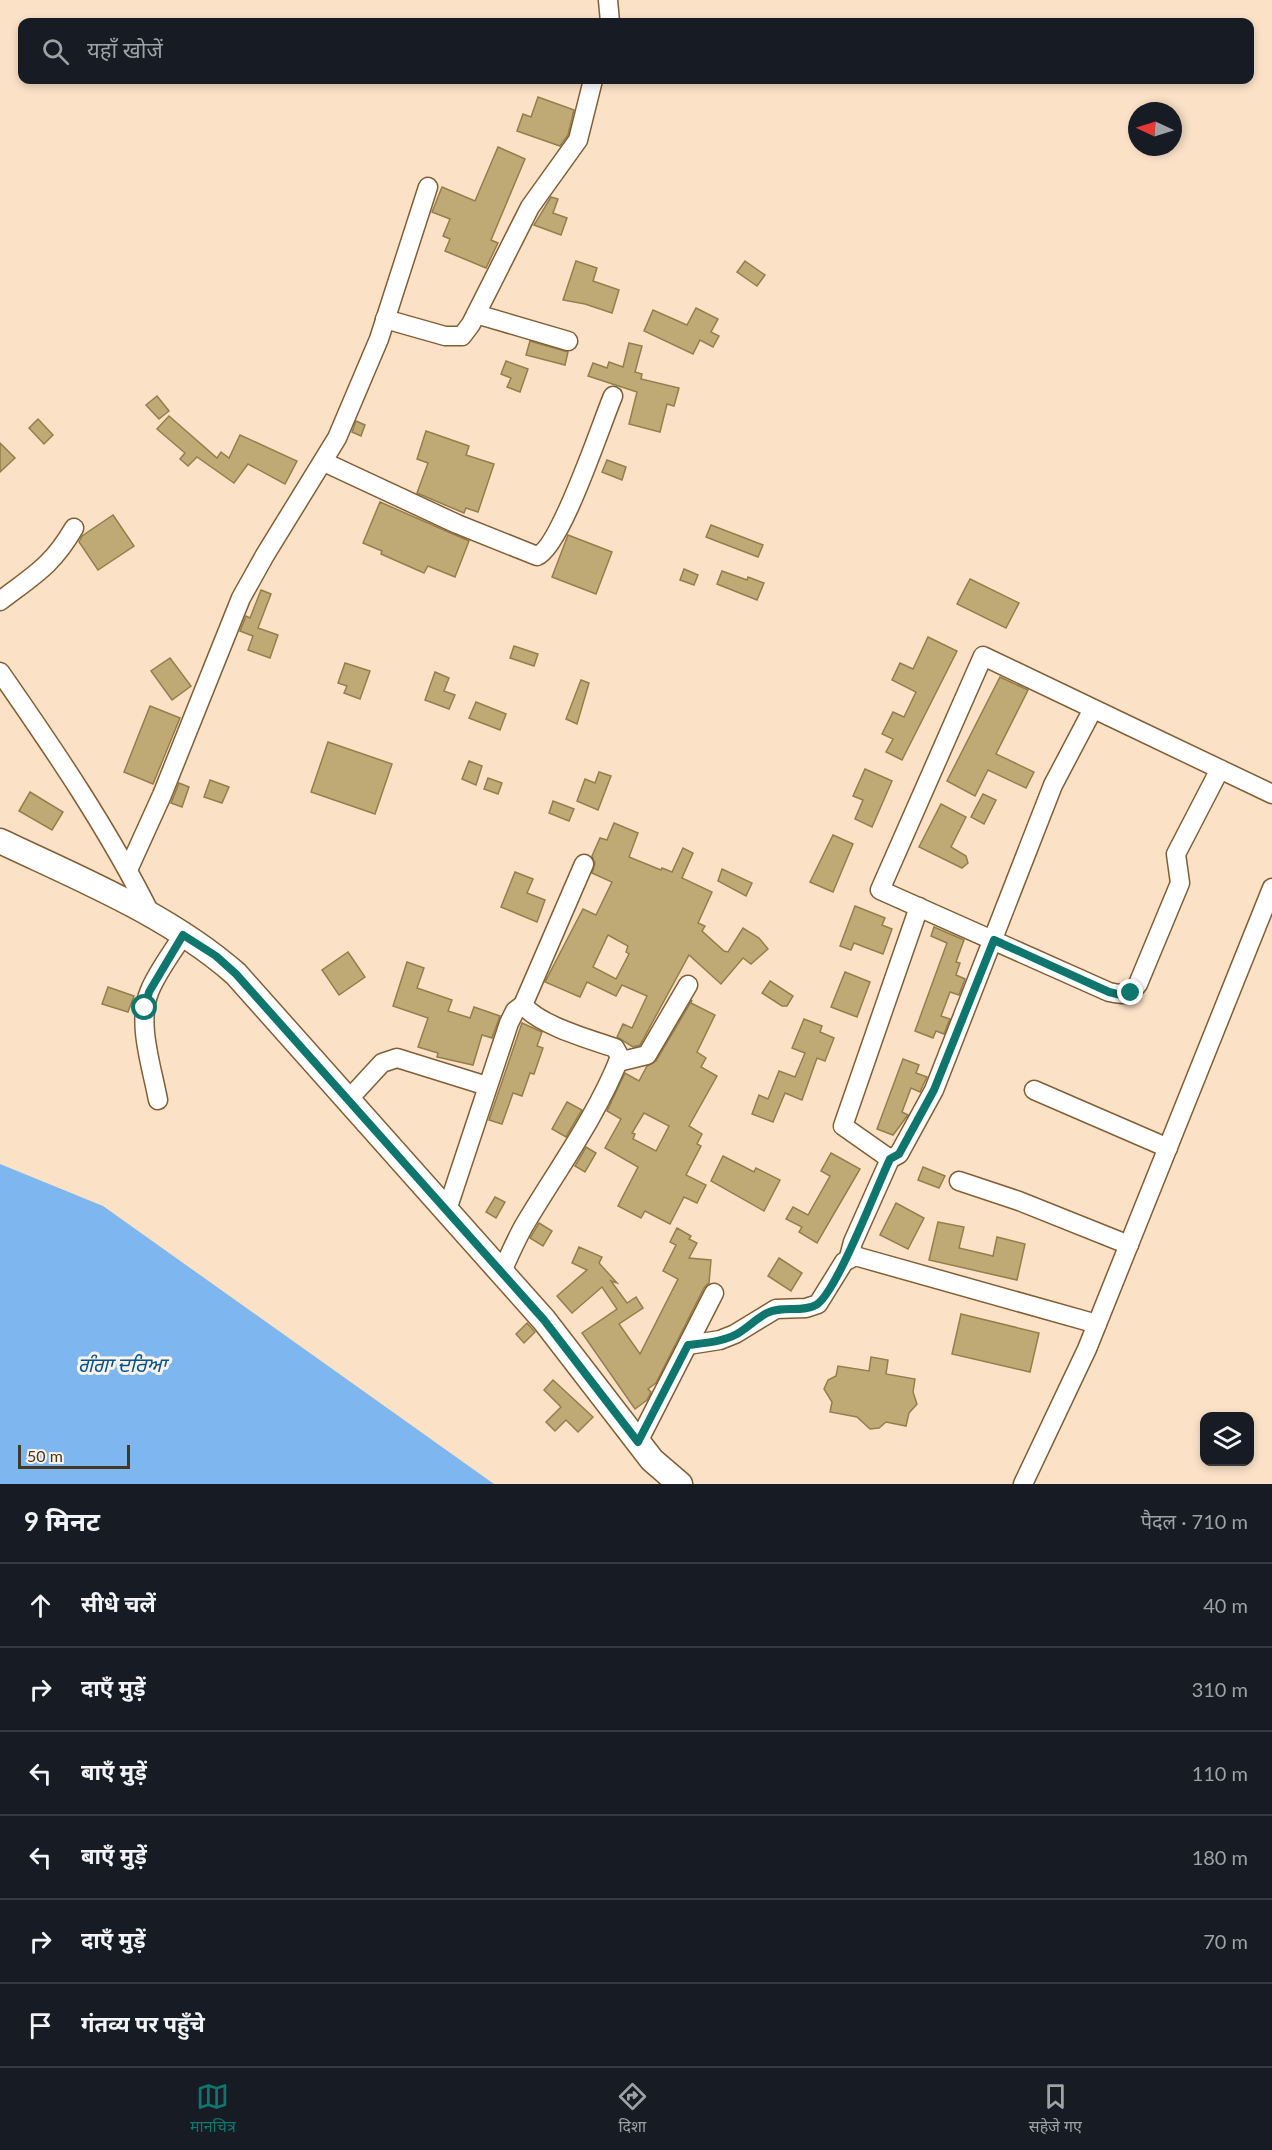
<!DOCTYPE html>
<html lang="hi">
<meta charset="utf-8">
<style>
body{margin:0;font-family:Lato,"Noto Sans Devanagari","Noto Sans Gurmukhi",sans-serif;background:#242831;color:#f1f3f6}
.controls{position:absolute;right:18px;bottom:18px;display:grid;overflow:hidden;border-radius:12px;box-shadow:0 3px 9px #0003}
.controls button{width:54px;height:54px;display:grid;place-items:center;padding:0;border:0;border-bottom:2px solid #363941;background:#171b24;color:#f1f3f6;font:30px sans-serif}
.compass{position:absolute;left:1128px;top:102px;width:54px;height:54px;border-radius:50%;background:#171b24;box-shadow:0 3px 9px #0003;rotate:274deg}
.scale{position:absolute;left:18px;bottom:15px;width:112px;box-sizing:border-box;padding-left:6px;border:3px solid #463624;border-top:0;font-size:16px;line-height:21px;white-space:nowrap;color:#463624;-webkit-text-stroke:4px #fbf2e9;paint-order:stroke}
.stop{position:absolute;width:18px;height:18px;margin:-14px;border:4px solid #0f766e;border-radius:50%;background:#fff}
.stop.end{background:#0f766e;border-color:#fff;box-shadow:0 2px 6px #0008}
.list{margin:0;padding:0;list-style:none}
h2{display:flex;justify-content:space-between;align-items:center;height:78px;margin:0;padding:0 24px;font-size:26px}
h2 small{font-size:20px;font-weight:400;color:#9ea1a6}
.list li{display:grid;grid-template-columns:39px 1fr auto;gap:18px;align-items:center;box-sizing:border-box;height:84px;padding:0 24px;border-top:2px solid #363941}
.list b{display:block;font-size:22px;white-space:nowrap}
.list em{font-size:20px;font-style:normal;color:#9ea1a6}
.icon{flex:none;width:33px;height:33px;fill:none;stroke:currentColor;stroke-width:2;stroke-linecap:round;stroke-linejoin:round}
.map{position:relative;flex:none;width:1272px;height:1484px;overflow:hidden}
.search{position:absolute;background:#171b24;box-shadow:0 3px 9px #0003;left:18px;right:18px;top:18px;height:66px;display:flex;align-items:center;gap:15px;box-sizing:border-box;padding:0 21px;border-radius:12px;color:#9ea1a6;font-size:22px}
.sheet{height:582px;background:#171b24}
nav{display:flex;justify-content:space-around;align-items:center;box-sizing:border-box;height:84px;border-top:2px solid #363941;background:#171b24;font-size:16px;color:#9ea1a6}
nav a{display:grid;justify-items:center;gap:3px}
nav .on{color:#0f766e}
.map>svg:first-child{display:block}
.water{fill:#7eb7f0}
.building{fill:#bfaa75;stroke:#937f4b;stroke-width:1.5;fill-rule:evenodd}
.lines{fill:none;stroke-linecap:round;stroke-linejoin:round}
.minor-casing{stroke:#825e34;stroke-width:21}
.major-casing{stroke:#825e34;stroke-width:27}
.minor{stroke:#fff;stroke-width:18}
.major{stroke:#fff;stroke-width:24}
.route{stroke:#0f766e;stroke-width:8}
.labels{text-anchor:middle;stroke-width:6;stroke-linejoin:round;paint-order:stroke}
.water-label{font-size:20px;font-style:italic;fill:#00528e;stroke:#fbf2e9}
</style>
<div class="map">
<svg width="1272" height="1484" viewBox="0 0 1272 1484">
<rect width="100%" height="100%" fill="#fbe2c7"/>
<polygon class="water" points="0,1164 103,1206 494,1484 0,1484"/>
<g class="building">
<polygon points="538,97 574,110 568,135 560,146 517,131 523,114 531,117"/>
<polygon points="498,147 525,159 491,240 498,243 486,268 445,251 450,239 443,236 450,219 432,212 442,187 475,201"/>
<polygon points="551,197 558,199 553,213 567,218 561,235 534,225"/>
<polygon points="576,261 597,268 593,281 619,290 612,313 585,304 563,300"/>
<polygon points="745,261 765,275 757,286 737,272"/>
<polygon points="696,308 718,319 711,332 719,336 713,347 700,340 693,354 644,331 653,310 687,325"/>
<polygon points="530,341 568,352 565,365 526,355"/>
<polygon points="629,343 642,346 635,372 642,374 641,379 679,388 674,406 667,404 660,432 629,424 637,392 588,376 593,363 607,368 609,362 623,367"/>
<polygon points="506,361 528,369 520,392 507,387 511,378 501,374"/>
<polygon points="157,396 169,411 159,419 146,405"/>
<polygon points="169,416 217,458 221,452 229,458 240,435 297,461 285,484 248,464 234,483 197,457 188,466 180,459 185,453 157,429"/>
<polygon points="38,419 53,435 44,444 29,428"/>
<polygon points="356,421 365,425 361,436 352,432"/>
<polygon points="426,431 469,446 466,455 494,464 478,512 466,508 464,513 417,493 428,463 417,459"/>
<polygon points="0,443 15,458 0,472"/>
<polygon points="607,460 626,467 622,480 602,472"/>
<polygon points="380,502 469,541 455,577 428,566 424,573 381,554 382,551 363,543"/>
<polygon points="113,515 134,546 98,570 79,542 82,536"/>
<polygon points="711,525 763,545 758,557 706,537"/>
<polygon points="568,535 612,552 596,594 552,577"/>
<polygon points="684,569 698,575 694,585 680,580"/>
<polygon points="722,571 747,580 748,577 764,583 757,600 717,584"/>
<polygon points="970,579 1019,603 1006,628 957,604"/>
<polygon points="261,590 271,594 258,628 278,635 270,658 248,650 253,636 240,631 246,616 250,618"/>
<polygon points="928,637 957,651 902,760 886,752 893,739 882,734 893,712 904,717 916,692 892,680 900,663 913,669"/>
<polygon points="514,646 538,654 534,666 510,658"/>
<polygon points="170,658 191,686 172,700 151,671"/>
<polygon points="345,663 370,671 360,699 344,693 347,686 338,683"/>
<polygon points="435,672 449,678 444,691 455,695 449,709 425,700"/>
<polygon points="1000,677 1028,690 996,754 1034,772 1026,788 988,770 975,796 947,781"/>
<polygon points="581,680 589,683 577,724 566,719"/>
<polygon points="476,702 506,714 500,730 469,718"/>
<polygon points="150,706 180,718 153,784 124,772"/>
<polygon points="328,742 392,764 375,814 311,792"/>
<polygon points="469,761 482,766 476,785 462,779"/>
<polygon points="865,769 892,781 872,827 855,819 863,800 853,796"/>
<polygon points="599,772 611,776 598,810 577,801 585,779 595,783"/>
<polygon points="488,778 502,783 498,794 484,789"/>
<polygon points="210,780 229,787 222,803 204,797"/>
<polygon points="179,783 189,787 182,807 171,803"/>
<polygon points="30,792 63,812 52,830 19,811"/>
<polygon points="983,794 996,800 984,824 971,817"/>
<polygon points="553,801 574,809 569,821 549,813"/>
<polygon points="941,804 966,817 951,847 966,856 968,863 962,868 919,847"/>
<path d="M614 823 638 833 629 857 661 870 662 868 672 872 683 848 693 853 682 878 712 892 698 923 705 926 702 931 724 951 728 952 743 928 759 938 768 949 751 964 743 958 721 984 689 955 640 1045 633 1047 617 1037 623 1024 632 1028 647 996 622 985 616 996 587 982 580 997 545 982 583 909 596 915 612 882 592 873 595 863 592 856 600 838 607 840ZM608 935 628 946 626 952 629 954 616 979 593 967Z"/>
<polygon points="833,835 853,844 833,892 810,882"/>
<polygon points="722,869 752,883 746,896 718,881"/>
<polygon points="515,872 533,879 527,893 545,900 537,922 501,907"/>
<polygon points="855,906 885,918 882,925 892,929 883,954 854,943 851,950 840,946"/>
<polygon points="934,927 964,940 956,962 960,963 956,975 965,979 959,995 950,992 941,1016 950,1019 944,1034 936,1031 933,1038 915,1031 947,943 931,936"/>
<polygon points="348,952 365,977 339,995 322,970"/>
<polygon points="407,962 424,968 417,988 452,1000 448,1011 470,1018 474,1007 500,1016 492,1038 482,1035 473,1065 437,1057 438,1053 418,1047 428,1018 393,1006"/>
<polygon points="845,972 870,982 857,1017 831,1007"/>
<polygon points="770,981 793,996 787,1006 782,1006 762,993"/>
<polygon points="108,987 134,996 128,1012 102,1004"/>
<path d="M692 1000 691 1003 715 1015 697 1052 706 1058 701 1067 717 1076 689 1126 702 1134 697 1144 701 1146 686 1175 706 1185 697 1203 684 1197 670 1224 645 1211 641 1218 618 1206 638 1167 605 1148 621 1119 607 1111 625 1073 639 1081 647 1066 656 1061ZM644 1113 669 1126 656 1151 633 1139 635 1134 632 1133Z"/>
<polygon points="804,1019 822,1026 820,1032 834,1038 825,1061 817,1058 802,1100 785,1093 773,1122 752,1114 759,1095 768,1099 779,1071 795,1077 805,1053 792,1048"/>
<polygon points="522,1023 542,1032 537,1046 543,1048 534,1074 530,1073 522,1096 513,1093 502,1124 489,1120"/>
<polygon points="903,1059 919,1065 916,1073 927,1077 920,1092 911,1088 902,1112 908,1115 893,1135 877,1129"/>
<polygon points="567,1102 582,1110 566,1137 552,1129"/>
<polygon points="586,1147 596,1153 585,1172 575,1166"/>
<polygon points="831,1153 860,1169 817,1243 799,1232 802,1227 786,1219 793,1207 808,1215 830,1176 821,1171"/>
<polygon points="723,1156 754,1172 756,1168 780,1180 764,1211 711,1181"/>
<polygon points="923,1167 945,1176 939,1188 918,1180"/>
<polygon points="495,1197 505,1202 496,1218 486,1212"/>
<polygon points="896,1203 924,1218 908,1249 880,1235"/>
<polygon points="938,1222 964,1227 959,1248 993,1256 997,1237 1025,1244 1017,1280 929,1260"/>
<polygon points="539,1223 552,1231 543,1246 530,1238"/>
<polygon points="677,1228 691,1236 689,1239 697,1243 689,1258 711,1260 709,1283 704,1288 656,1383 648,1389 651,1392 647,1400 635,1409 582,1333 617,1309 602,1287 572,1313 557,1296 587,1270 572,1263 579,1247 602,1257 599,1263 617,1283 611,1281 627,1303 636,1297 643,1308 619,1324 640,1354 678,1279 663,1271 676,1245 670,1242"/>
<polygon points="779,1258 802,1273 791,1291 768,1276"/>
<polygon points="961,1314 1039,1333 1030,1372 952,1354"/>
<polygon points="527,1323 535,1332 524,1343 516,1334"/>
<polygon points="871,1357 888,1360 886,1374 915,1379 913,1392 917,1404 909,1413 906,1426 886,1422 879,1428 870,1429 857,1417 830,1412 832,1402 824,1389 828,1380 836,1376 838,1366 869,1371"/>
<polygon points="553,1380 593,1417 578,1432 566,1420 555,1431 546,1422 561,1407 544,1390"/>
</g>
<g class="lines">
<g class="minor-casing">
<g id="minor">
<polyline points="608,0 610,22"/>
<polyline points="476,314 568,341"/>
<polyline points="385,319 445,336 462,336 471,324 530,207 578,140 593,80"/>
<path d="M324 462 457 524 537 556C561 547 601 424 613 396"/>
<path d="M0 601C34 575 52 566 74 528"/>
<path d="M0 672C55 751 109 830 152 917"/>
<path d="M1220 769 1176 854 1180 883 1138 984C1129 997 1124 995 1109 992L880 890 983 656C1079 702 1176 748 1272 794"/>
<polyline points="128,870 162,795 241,598 265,555 337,438 379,339 428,187"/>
<polyline points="618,1062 647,1055 688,985"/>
<polyline points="1034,1090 1168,1148"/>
<path d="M158 1100C152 1067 136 1022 150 990 158 971 172 953 183 935"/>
<polyline points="347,1101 382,1063 397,1058 487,1086"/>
<polyline points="890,1159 843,1126 919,907"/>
<polyline points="959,1181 1019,1201 1129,1245"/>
<polyline points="447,1210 509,1023 515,1011 523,1005"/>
<polyline points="849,1257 853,1242 890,1159 899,1154 934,1090 1053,785 1093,709"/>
<path d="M501 1273C510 1255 517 1236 528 1219 560 1166 597 1115 620 1057L615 1048C589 1039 541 1026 523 1005L584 864"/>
<polyline points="688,1345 720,1340 735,1334 776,1309 806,1308 818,1304 844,1262 855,1256 1097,1324"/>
<polyline points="638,1442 714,1293"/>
<polyline points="1023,1484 1087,1349 1272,888"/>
</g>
</g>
<g class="major-casing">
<path id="major" d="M0 841C80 879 169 915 236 974L544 1320 652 1460 680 1484"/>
</g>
<use href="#minor" class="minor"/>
<use href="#major" class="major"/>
</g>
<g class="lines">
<path class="route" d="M145 1008 149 992 183 935 216 956 236 974 544 1320 638 1442 688 1345C704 1343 722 1342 737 1334 747 1328 756 1319 767 1313 782 1305 802 1313 816 1305 836 1294 877 1186 890 1159L899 1154 934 1090 994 940 1109 992 1125 996 1131 993"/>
</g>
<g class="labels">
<g class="water-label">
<text x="122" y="1372">ਗੰਗਾ ਦਰਿਆ</text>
</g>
</g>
</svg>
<div class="controls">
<button><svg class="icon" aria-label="layers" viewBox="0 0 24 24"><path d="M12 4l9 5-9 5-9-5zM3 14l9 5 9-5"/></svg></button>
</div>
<svg class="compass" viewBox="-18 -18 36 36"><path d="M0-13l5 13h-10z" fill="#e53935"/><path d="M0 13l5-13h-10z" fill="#9ea1a6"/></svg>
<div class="scale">50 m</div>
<div class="stop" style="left:145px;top:1008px"></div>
<div class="stop end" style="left:1131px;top:993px"></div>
<div class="search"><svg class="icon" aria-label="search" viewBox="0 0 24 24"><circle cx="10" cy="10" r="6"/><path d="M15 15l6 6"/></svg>यहाँ खोजें</div>
</div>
<section class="sheet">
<h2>9 मिनट<small>पैदल · 710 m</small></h2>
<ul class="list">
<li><svg class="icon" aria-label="ahead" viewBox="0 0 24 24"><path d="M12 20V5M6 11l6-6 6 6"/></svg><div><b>सीधे चलें</b></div><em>40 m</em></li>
<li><svg class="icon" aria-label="right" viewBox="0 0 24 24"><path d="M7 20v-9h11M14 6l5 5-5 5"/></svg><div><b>दाएँ मुड़ें</b></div><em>310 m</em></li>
<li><svg class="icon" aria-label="left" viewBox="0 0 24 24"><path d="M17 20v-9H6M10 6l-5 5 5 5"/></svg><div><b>बाएँ मुड़ें</b></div><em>110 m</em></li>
<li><svg class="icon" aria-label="left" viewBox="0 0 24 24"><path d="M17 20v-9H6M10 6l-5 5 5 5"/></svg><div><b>बाएँ मुड़ें</b></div><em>180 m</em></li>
<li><svg class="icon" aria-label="right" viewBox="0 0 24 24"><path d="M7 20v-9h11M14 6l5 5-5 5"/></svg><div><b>दाएँ मुड़ें</b></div><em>70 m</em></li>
<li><svg class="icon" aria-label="arrive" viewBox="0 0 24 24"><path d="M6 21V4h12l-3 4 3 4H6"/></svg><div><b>गंतव्य पर पहुँचे</b></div></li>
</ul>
</section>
<nav>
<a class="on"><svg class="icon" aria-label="map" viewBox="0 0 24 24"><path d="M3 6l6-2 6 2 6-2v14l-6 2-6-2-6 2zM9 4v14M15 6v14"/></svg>मानचित्र</a>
<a><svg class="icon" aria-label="directions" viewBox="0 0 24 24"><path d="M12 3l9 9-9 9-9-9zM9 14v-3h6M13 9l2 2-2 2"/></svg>दिशा</a>
<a><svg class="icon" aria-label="saved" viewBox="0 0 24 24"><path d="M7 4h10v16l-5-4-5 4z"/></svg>सहेजे गए</a>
</nav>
